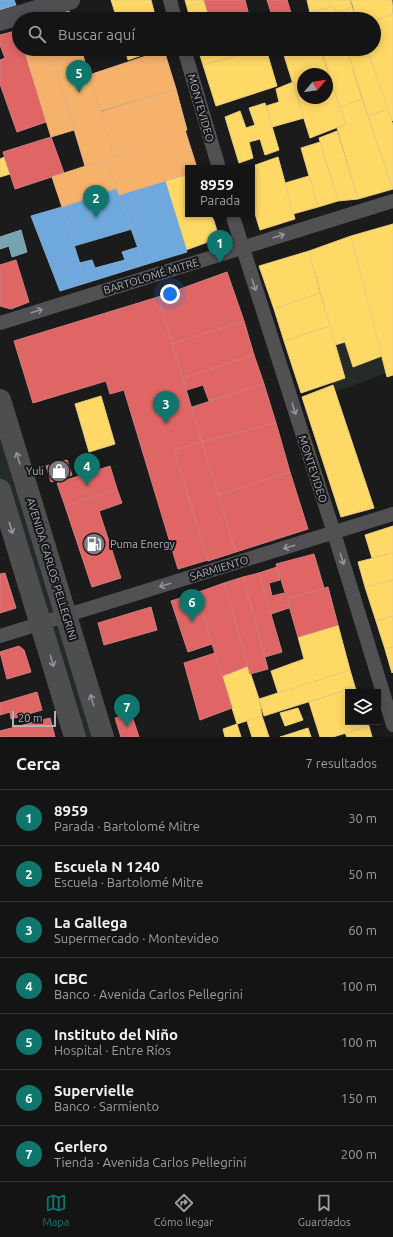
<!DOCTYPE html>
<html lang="es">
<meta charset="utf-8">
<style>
body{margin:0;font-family:Ubuntu,sans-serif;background:#1d1d1e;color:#f1f3f6}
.controls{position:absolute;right:12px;bottom:12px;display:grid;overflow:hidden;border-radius:0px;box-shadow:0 2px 10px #0003}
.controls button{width:36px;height:36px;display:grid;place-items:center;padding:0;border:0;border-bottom:1px solid #333334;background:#141415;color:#f1f3f6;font:20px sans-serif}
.compass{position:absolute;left:297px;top:68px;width:36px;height:36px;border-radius:50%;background:#141415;box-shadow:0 2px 10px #0003;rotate:61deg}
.scale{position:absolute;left:12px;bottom:10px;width:44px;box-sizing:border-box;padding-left:4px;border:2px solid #afb2ba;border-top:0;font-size:11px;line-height:14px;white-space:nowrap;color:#afb2ba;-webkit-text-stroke:3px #161618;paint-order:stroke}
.you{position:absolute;left:170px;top:294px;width:14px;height:14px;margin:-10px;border:3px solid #fff;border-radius:50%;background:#1a73e8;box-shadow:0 0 0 6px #1a73e833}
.badge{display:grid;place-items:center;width:26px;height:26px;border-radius:50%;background:#0f766e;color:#fff;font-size:13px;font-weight:700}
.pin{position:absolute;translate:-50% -33px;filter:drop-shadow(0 1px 2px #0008)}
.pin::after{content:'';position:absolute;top:21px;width:14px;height:12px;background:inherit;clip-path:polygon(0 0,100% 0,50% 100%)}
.popup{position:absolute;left:185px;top:165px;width:70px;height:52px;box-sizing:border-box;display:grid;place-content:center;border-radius:0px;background:#141415;filter:drop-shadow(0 1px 3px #0005);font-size:13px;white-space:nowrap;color:#9d9ea0}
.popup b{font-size:15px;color:#f1f3f6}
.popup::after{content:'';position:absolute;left:50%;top:100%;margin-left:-8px;border:8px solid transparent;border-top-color:#141415}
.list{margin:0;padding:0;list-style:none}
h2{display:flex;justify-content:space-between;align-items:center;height:52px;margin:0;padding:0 16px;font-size:17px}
h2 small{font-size:13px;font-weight:400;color:#9d9ea0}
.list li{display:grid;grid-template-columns:26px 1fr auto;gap:12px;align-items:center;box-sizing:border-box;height:56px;padding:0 16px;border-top:1px solid #333334}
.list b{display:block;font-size:15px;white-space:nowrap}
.list p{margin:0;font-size:13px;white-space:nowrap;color:#9d9ea0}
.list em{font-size:13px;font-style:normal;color:#9d9ea0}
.icon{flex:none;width:22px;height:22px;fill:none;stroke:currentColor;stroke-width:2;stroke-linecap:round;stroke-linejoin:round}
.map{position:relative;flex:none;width:393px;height:737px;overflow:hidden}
.search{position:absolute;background:#141415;box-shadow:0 2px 10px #0003;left:12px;right:12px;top:12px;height:44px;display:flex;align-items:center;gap:10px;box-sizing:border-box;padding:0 14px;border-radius:22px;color:#9d9ea0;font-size:15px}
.sheet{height:444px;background:#141415}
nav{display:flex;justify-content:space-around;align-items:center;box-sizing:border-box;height:56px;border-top:1px solid #333334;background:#141415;font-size:11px;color:#9d9ea0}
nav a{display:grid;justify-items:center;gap:2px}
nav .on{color:#0f766e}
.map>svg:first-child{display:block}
.green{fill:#252b26}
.homes{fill:#ffd966;stroke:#e7cd7f;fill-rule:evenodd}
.shops{fill:#e06666;stroke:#d17d7f}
.schools{fill:#6fa8dc;stroke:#82abd2}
.health{fill:#f6b26b;stroke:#e1b283}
.public{fill:#76a5af;stroke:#87a9b2}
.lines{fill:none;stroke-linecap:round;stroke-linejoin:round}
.street{stroke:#515154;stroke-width:14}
.secondary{stroke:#4f4f51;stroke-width:20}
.primary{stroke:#4d4e50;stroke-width:22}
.oneway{stroke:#93959b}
.oneway2{stroke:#92949a}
.labels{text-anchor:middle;stroke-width:4;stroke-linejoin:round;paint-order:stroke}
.street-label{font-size:11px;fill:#afb2ba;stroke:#161618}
.poi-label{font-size:11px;fill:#afb2ba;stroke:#161618;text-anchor:end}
</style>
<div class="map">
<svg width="393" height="737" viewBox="0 0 393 737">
<rect width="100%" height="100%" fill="#1b1b1c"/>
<g class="green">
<polygon points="345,342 353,366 382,356 387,373 335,392 332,382 344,378 335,345"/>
<polygon points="0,400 103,737 75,737 0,490"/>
</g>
<g class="homes">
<polygon points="111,0 151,0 156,19 117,19"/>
<polygon points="185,0 204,0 205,2 187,7"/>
<polygon points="307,0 329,0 331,7 310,13"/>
<polygon points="329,0 350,0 352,7 336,13 334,6 331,7"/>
<polygon points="351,0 392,0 393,14 374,21 374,19 357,19"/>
<polygon points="205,2 210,19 190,19 187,7"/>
<polygon points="334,6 338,19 312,19 310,13"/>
<polygon points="352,7 357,19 338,19 336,13"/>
<polygon points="393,14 393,120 392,121 367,49 374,49 374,21"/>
<polygon points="125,49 160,49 128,60"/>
<polygon points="198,49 258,49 258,50 203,65"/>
<polygon points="261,49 266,49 277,86 216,106 203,65"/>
<path d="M282 49H320L346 124 310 138ZM303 74H327V98H303Z"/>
<polygon points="321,49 347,49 362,99 340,107"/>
<polygon points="347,49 367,49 388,109 368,116"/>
<polygon points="293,82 304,118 272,127 266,106 279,102 276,89"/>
<polygon points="362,99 393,189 358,199 337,128 346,124 340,107"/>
<polygon points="265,103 279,150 265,155 260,139 249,142 253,158 239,163 225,117 240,111 246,128 255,125 249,108"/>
<polygon points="388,109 393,125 393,189 368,116"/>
<polygon points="337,131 358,199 338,201 319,138"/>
<polygon points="320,142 338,201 318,207 301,148"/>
<polygon points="4,157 10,174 0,177 0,159"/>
<polygon points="278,157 295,219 260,230 252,204 252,168 247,168"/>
<polygon points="188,174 188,214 212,214 219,238 186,250 165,181"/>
<polygon points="309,176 318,207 293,214 285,183"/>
<polygon points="393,224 393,375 387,377 351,236"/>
<polygon points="351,236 382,356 353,367 345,342 335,345 309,251"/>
<polygon points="309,251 320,293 274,309 259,266"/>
<polygon points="320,293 330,326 284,341 274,309"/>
<polygon points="330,326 345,378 301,393 284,341"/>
<polygon points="333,385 374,508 341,517 302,397"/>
<polygon points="101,396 115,444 89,452 75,404"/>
<polygon points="393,526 393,553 372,558 365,535"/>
<polygon points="393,553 393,580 365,587 358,562"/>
<polygon points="393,580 393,616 376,621 365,587"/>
<polygon points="393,616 393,647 385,649 376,621"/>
<polygon points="338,625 350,670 278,693 271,671 304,659 298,637"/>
<polygon points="393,647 393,672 392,673 385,649"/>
<polygon points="248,666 259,699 262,716 237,724 222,676"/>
<polygon points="350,670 355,687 264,716 259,699"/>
<polygon points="355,687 357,692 348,692 348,722 367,722 369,726 333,737 320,737 309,702"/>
<polygon points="298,708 303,720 285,726 280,713"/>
<polygon points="262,716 269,737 252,737 247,721"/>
<polygon points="237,724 241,737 225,737 223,729"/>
<polygon points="369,726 372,737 347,737 345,733"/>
<polygon points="308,728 311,737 280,737"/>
</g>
<g class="shops">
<polygon points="204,0 245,0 250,19 210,19"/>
<polygon points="267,0 287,0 293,19 273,19"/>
<polygon points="19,30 19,49 24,49 46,122 17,132 0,84 0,60 5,58 0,45 0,35"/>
<polygon points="51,137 64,173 15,189 3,152"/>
<polygon points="16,260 29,302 11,309 0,306 0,265"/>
<polygon points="227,272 244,321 172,344 158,297"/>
<polygon points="158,297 202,442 174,450 208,560 178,569 124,390 110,394 106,381 33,403 14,341"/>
<polygon points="244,321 254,355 183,378 172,344"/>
<polygon points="254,355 264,384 209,401 203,385 187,390 183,378"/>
<polygon points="264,384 276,423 202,442 192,407"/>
<polygon points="276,423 290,472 218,495 202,442"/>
<polygon points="202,442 236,552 208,561 174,450"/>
<polygon points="67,460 72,475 51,482 46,466"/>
<polygon points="110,466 117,489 65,506 57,483"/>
<polygon points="290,472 308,529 236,552 218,495"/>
<polygon points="117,489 122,503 99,511 121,578 92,587 65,506"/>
<polygon points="314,554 324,588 287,599 276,564"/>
<polygon points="277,567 280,580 269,583 272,596 284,593 289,608 271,614 259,573"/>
<polygon points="5,573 16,608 0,613 0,574"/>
<polygon points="259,573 282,652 265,657 243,577"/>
<polygon points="243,577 268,669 250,674 224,583"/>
<polygon points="224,583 248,666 222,676 196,593"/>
<polygon points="328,587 338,625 298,637 287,599"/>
<polygon points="196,593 212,644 188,652 171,601"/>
<polygon points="151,607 157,630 104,645 98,623"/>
<polygon points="19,646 24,650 31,672 7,679 0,652"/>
<polygon points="215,653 232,708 200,720 184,663"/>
<polygon points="37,692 42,710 11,719 10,712 0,715 0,703"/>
<polygon points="131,713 139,737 121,737 115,718"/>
<polygon points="50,718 55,737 0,737 0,731"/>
</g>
<g class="schools">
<polygon points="0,0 14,0 16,5 0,10"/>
<polygon points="165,181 187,252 144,265 119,195"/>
<polygon points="117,188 132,229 74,246 62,207"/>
<polygon points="62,207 86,283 60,291 31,216"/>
<polygon points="138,247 144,265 86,283 79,263 92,260 95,268 125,260 122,252"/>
</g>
<g class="health">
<polygon points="69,11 72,19 41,19"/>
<polygon points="24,49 50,49 74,130 51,137"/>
<polygon points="50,49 81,49 114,157 85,166"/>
<polygon points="164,50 176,89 100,111 89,75"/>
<polygon points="176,89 187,130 114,157 100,112"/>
<polygon points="185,130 197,168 188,168 188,174 119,195 107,159"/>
<polygon points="107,159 117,188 62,207 52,177"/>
</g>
<polygon class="public" points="21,230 27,252 12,257 9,246 0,249 0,237"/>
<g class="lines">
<g class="street">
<polyline points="170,0 175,19"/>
<polyline points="184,49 219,168"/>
<polyline points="232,214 334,533 393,725"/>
<polyline points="0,323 393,201"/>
<polyline points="0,636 393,514"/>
</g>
<polyline class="secondary" points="0,21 70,0"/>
<g class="primary">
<polyline points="0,400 103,737"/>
<polyline points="0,490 75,737"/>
</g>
</g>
<defs><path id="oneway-shaft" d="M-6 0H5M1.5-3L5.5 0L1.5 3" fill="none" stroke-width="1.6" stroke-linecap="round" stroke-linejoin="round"/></defs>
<g class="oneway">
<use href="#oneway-shaft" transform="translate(279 236) rotate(-17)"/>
<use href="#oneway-shaft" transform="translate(254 285) rotate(72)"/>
<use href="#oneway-shaft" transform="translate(37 311) rotate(-17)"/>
<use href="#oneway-shaft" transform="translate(294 409) rotate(72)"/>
<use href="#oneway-shaft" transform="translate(289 547) rotate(163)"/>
<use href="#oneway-shaft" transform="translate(342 559) rotate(73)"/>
<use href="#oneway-shaft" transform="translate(165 585) rotate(163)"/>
</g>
<g class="oneway2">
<use href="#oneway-shaft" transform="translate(18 458) rotate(-107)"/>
<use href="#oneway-shaft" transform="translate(11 528) rotate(73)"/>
<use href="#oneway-shaft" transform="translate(52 661) rotate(73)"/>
<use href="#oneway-shaft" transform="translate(92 700) rotate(-107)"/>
</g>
<defs>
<g id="shop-disc" transform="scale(1.15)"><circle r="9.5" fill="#7b7d83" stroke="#161618"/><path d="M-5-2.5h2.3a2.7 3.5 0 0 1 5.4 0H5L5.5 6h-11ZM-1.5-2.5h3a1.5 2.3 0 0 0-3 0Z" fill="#fff"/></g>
<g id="fuel-disc" transform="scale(1.15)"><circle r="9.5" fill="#7b7d83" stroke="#161618"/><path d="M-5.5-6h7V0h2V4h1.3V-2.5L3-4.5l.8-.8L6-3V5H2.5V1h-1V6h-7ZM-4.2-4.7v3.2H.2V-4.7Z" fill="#fff"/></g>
</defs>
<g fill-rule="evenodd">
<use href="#shop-disc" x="59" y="471"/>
<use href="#fuel-disc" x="94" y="544"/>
</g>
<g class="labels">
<g class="street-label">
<text transform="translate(201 108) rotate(74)" y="4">MONTEVIDEO</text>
<text transform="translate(151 276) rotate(-17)" y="4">BARTOLOMÉ MITRE</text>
<text transform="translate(313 469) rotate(72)" y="4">MONTEVIDEO</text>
<text transform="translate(219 568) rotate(-17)" y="4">SARMIENTO</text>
<text transform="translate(52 569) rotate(73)" y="4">AVENIDA CARLOS PELLEGRINI</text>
</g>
<g class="poi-label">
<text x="44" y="475">Yuli</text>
<text x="110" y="548" text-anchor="start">Puma Energy</text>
</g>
</g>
</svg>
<div class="controls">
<button><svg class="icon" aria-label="layers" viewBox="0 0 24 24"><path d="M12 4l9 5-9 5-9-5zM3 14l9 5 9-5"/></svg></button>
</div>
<svg class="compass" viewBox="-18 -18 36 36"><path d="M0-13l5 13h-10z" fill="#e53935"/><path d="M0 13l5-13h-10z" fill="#9d9ea0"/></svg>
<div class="scale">20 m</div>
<div class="you"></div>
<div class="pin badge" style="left:220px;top:263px">1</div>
<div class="popup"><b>8959</b>Parada</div>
<div class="pin badge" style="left:96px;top:218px">2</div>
<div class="pin badge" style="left:166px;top:424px">3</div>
<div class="pin badge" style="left:87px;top:486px">4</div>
<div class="pin badge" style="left:79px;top:93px">5</div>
<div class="pin badge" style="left:192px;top:622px">6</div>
<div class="pin badge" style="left:127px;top:727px">7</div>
<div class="search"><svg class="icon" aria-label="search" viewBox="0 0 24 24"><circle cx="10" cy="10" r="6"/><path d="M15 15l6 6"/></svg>Buscar aquí</div>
</div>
<section class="sheet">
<h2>Cerca<small>7 resultados</small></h2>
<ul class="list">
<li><span class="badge">1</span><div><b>8959</b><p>Parada · Bartolomé Mitre</p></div><em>30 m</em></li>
<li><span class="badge">2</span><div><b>Escuela N 1240</b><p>Escuela · Bartolomé Mitre</p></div><em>50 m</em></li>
<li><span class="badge">3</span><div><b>La Gallega</b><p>Supermercado · Montevideo</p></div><em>60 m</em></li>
<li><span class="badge">4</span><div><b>ICBC</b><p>Banco · Avenida Carlos Pellegrini</p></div><em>100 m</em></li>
<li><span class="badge">5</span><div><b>Instituto del Niño</b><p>Hospital · Entre Ríos</p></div><em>100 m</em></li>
<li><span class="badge">6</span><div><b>Supervielle</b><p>Banco · Sarmiento</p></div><em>150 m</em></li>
<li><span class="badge">7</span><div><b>Gerlero</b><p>Tienda · Avenida Carlos Pellegrini</p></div><em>200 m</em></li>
</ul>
</section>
<nav>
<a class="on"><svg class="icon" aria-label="map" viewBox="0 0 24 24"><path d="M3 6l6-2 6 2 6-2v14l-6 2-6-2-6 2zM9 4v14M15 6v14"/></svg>Mapa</a>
<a><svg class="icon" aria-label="directions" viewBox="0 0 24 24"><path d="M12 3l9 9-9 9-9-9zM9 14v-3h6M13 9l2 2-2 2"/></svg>Cómo llegar</a>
<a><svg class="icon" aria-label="saved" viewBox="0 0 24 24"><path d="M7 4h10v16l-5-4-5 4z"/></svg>Guardados</a>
</nav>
